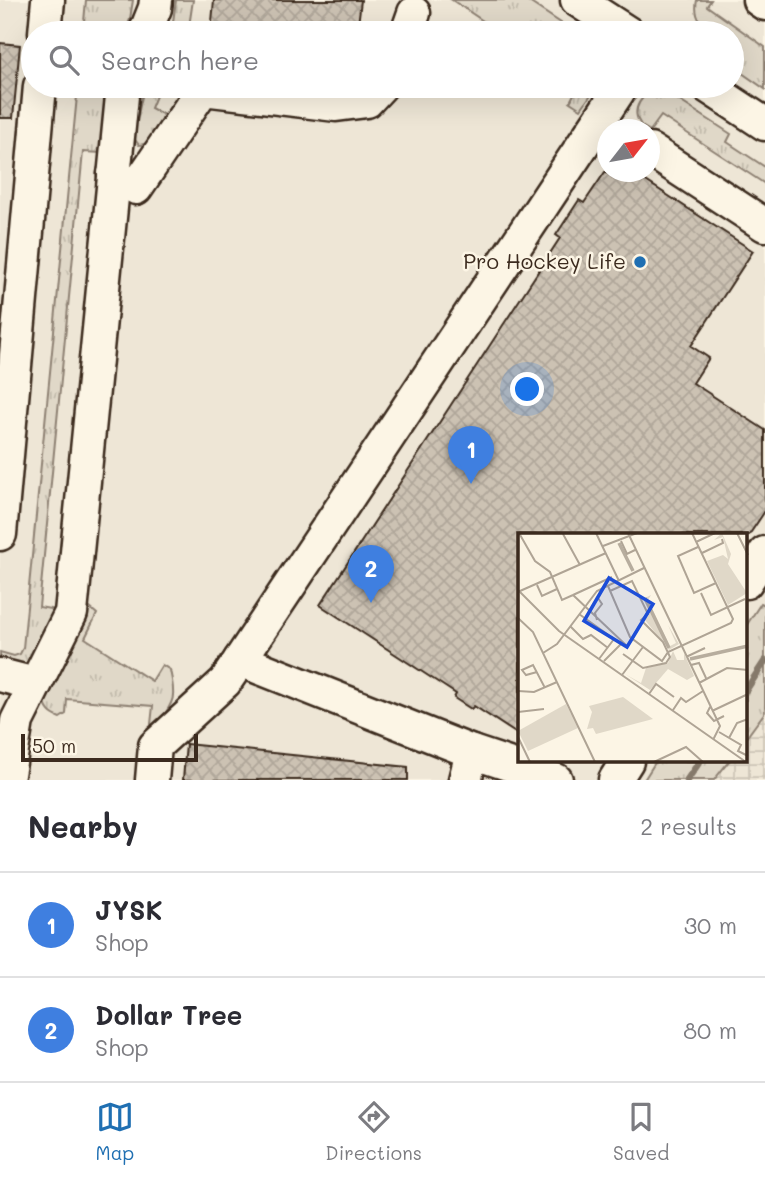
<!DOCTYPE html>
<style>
body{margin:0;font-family:Mali,sans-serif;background:#f7f7f7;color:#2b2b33}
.compass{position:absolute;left:597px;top:119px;width:63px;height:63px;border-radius:50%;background:#fff;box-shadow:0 7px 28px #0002;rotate:59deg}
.scale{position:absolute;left:21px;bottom:18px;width:177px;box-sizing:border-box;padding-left:7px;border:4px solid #3b2a1e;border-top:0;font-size:19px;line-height:24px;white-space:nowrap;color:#3b2a1e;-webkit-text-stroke:5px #fcf5e5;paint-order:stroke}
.you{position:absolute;left:528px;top:390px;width:24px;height:24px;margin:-18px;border:5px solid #fff;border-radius:50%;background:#1a73e8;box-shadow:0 0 0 10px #1a73e833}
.badge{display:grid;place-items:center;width:46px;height:46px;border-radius:50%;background:#1f6fb2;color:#fff;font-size:23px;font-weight:700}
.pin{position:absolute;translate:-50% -58px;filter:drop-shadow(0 2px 4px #0008)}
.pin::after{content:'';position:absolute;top:37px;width:24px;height:21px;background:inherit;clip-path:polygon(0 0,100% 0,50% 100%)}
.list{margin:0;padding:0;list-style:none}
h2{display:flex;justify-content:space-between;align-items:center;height:91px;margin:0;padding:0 28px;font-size:30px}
h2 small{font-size:23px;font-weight:400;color:#7c7c81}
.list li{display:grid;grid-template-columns:46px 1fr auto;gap:21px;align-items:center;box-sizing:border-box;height:105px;padding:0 28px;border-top:2px solid #e1e1e2}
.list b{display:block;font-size:26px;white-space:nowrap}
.list p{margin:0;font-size:23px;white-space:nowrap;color:#7c7c81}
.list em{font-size:23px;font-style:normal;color:#7c7c81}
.icon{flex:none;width:38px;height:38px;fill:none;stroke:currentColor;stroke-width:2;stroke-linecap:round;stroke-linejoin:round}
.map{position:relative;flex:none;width:765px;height:780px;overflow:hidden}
.search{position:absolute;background:#fff;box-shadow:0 7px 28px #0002;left:21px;right:21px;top:21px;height:77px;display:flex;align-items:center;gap:18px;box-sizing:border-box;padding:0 24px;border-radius:38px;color:#7c7c81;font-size:26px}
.sheet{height:301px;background:#fff}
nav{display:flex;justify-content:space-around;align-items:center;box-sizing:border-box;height:98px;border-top:2px solid #e1e1e2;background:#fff;font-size:19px;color:#7c7c81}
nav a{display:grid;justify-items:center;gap:4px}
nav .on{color:#1f6fb2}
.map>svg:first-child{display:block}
.built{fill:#eee6d6;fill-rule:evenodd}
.industrial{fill:url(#industrial-grid)}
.grass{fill:url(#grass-tufts);stroke:#8e8173;stroke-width:2}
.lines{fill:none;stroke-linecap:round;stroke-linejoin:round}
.stream{stroke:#85796b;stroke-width:7}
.building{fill:url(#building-cross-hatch);stroke:#3b2a1e;stroke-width:2}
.minor-casing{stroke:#3b2a1e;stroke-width:37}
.minor{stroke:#fcf5e5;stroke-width:32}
.poi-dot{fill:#1f6fb2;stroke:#fcf5e5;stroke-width:2.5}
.labels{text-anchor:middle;stroke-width:5;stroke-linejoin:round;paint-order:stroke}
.poi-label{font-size:21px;fill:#3b2a1e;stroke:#fcf5e5;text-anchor:end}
.inset-river{fill:none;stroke:#b7ad9e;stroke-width:3.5}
.inset-road{fill:none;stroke:#afa495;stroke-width:2}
.view{fill:#1d4ed8;fill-opacity:0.15;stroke:#1d4ed8;stroke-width:3.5}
.inset-edge{fill:none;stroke:#3b2a1e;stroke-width:3.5}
</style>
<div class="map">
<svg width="765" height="780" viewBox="0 0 765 780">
<defs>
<pattern id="industrial-grid" width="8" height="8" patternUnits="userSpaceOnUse" patternTransform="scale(1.75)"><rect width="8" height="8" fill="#eee6d6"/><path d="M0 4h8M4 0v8" fill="none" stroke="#cdc5b7"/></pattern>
<pattern id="grass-tufts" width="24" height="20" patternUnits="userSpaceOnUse" patternTransform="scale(1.75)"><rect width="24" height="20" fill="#e0d8c8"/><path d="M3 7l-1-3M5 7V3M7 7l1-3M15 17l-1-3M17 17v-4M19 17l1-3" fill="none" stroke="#c1baab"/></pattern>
<pattern id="building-cross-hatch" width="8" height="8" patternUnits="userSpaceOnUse" patternTransform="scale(1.75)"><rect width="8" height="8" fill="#ccc2b3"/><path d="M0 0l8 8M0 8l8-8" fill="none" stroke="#b0a79a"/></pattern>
</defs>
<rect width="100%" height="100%" fill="#fcf5e5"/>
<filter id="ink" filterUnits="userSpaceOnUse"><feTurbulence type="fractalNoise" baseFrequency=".0143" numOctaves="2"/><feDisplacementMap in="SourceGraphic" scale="14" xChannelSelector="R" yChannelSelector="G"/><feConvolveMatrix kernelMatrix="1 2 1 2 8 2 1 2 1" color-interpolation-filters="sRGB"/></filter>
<g filter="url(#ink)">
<path class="built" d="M0 0H765V693L746 721V535H520V761H719L706 780H0ZM33 33H732V86H33ZM608 130H650V172H608Z"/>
<polygon class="industrial" points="765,693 765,780 706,780 719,761 746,761 746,721"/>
<g class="grass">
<polygon points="86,0 133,0 130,19 125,33 83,33"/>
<polygon points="176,0 193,0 188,33 170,33 173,22"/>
<polygon points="452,0 526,0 576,33 501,33"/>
<path d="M697 0H711L707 6 765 47V89L732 66V33C710 33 692 24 697 0Z"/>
<polygon points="78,86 109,86 102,153 83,152 39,607 56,610 32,666 0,660 0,652 14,656 20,654 23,648"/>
<path d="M147 86H160L151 108 166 116C159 129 155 144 139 145L133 137 143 92Z"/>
<polygon points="578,86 597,86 581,109 570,102"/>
<path d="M658 88 659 96H672L731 134 727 142 765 167V184L661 116 650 131C647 129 643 128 641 125 629 109 643 93 658 88Z"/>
<polygon points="761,603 765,605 765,712 746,738 746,626"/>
<path d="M90 608 97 614 85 638 152 681 162 665 170 670C177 701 173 702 156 727L151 724 153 706 67 699 66 714 60 718C50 714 46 710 44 699L77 620Z"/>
<polygon points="656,761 729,761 714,780 644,780"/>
</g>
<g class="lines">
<g class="stream">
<polyline points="746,690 765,661"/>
<polyline points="687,780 700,761"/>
</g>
</g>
<g class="building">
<polygon points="214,0 361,0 357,33 211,33"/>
<polygon points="0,43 20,45 13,118 0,118"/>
<polygon points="605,172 632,172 753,251 691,346 709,358 693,383 765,430 765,511 749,535 520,535 520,736 474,706 471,709 454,698 456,694 320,605 560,238 556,235 579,200 584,203"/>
<polygon points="186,744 408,767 408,780 183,780"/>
</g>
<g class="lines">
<g class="minor-casing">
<g id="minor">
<polyline points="577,0 628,33"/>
<polyline points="759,0 765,4"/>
<polyline points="45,33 48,0"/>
<polyline points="145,33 155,8 156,0"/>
<polyline points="407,33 414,13"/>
<polyline points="707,86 765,124"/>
<polyline points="650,150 765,225"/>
<polyline points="114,174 136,188 203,89 336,105 367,101 381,86"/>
<polyline points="0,534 40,86"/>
<polyline points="746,582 765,553"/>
<polyline points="240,660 472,752"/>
<polyline points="0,675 35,684"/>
<polyline points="7,780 17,721 71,613 123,86"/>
<polyline points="152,780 155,746 225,682 240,660 622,86"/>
<polyline points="465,780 472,752 556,780"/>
<polyline points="615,780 627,761"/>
</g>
</g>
<use href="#minor" class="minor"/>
</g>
</g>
<circle class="poi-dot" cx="640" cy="262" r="7"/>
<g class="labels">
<g class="poi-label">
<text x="626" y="269">Pro Hockey Life</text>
</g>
</g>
<g transform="translate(518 533)">
<rect width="229" height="229" fill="#fcf5e5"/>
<path d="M204 0 213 21 210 31 229 60 210 72 189 28 205 22 210 26 205 4 196 7ZM133 62 130 67 152 113 158 110 150 92 161 111 151 117 127 87 132 80 125 66ZM155 118 159 127H166V120L176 143 169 147 150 136 132 157 107 141 123 150 128 135 150 130ZM105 164 135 186 78 201 75 195 69 196 74 179 71 173Z" fill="#e0d8c8"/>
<path d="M48 171 60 195 10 218 0 198Z" fill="#e0d8c8"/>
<path class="inset-river" d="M101 10 115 38M127 65 151 115M172 126 230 113"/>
<path class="inset-road" d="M1 0 17 28 32 39 44 67 55 62 110 114M78 0 101 48M110 0 202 193 195 207M219 0 230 22M45 1 62 32M103 8 109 21 117 17M178 9 197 0M85 13 119 0M180 14 160 23 176 60 198 50M184 20 205 10 204 6M19 52 24 63 39 56M90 53 112 104 144 128 150 119 213 90 215 86 174 0M0 57 41 98 228 229M2 58 88 20M92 58 114 48 130 81 123 87 145 109 152 124 148 130 125 135 105 121M183 60 193 82 227 66M55 62 94 44M61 81 96 106 81 126M0 85 15 99 77 229M79 87 77 80 84 71 80 65M52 93 65 106 73 102 90 115M25 120 39 111 79 58 126 35M168 124 187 115M86 128 105 109M173 132 181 130 188 145M19 139 8 142 4 137 15 132 27 155M104 142 125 114M181 150 209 135 230 137M0 158 16 159 39 149M131 161 138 151 156 164M192 174 189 180 196 188 206 183M155 177 163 165 168 169 185 158M194 178 230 161M0 179 26 176M201 199 223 212 220 218 230 223M0 204 12 229M211 205 219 190 230 186M136 229 168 214 185 229"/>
<path class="view" d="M91 45 135 71 109 114 66 88Z"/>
<rect width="229" height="229" class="inset-edge"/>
</g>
</svg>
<svg class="compass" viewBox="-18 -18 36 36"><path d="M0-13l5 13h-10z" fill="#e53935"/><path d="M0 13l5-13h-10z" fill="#7c7c81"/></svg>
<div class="scale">50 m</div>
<div class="you"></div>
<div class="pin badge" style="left:471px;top:484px;background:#3f7fe0">1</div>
<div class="pin badge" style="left:371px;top:603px;background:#3f7fe0">2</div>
<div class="search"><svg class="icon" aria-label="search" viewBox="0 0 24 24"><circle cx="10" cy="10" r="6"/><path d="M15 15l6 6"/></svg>Search here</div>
</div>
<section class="sheet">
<h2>Nearby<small>2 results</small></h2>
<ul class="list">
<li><span class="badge" style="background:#3f7fe0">1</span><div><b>JYSK</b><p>Shop</p></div><em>30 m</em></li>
<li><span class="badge" style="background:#3f7fe0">2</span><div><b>Dollar Tree</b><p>Shop</p></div><em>80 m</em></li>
</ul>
</section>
<nav>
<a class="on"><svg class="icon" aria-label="map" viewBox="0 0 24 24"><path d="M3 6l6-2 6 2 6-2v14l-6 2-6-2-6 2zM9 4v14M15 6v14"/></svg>Map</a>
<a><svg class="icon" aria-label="directions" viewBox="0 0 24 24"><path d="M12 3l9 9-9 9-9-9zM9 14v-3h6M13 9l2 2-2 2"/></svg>Directions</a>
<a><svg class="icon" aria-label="saved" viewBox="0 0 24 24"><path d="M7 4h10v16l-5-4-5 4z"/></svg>Saved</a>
</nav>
